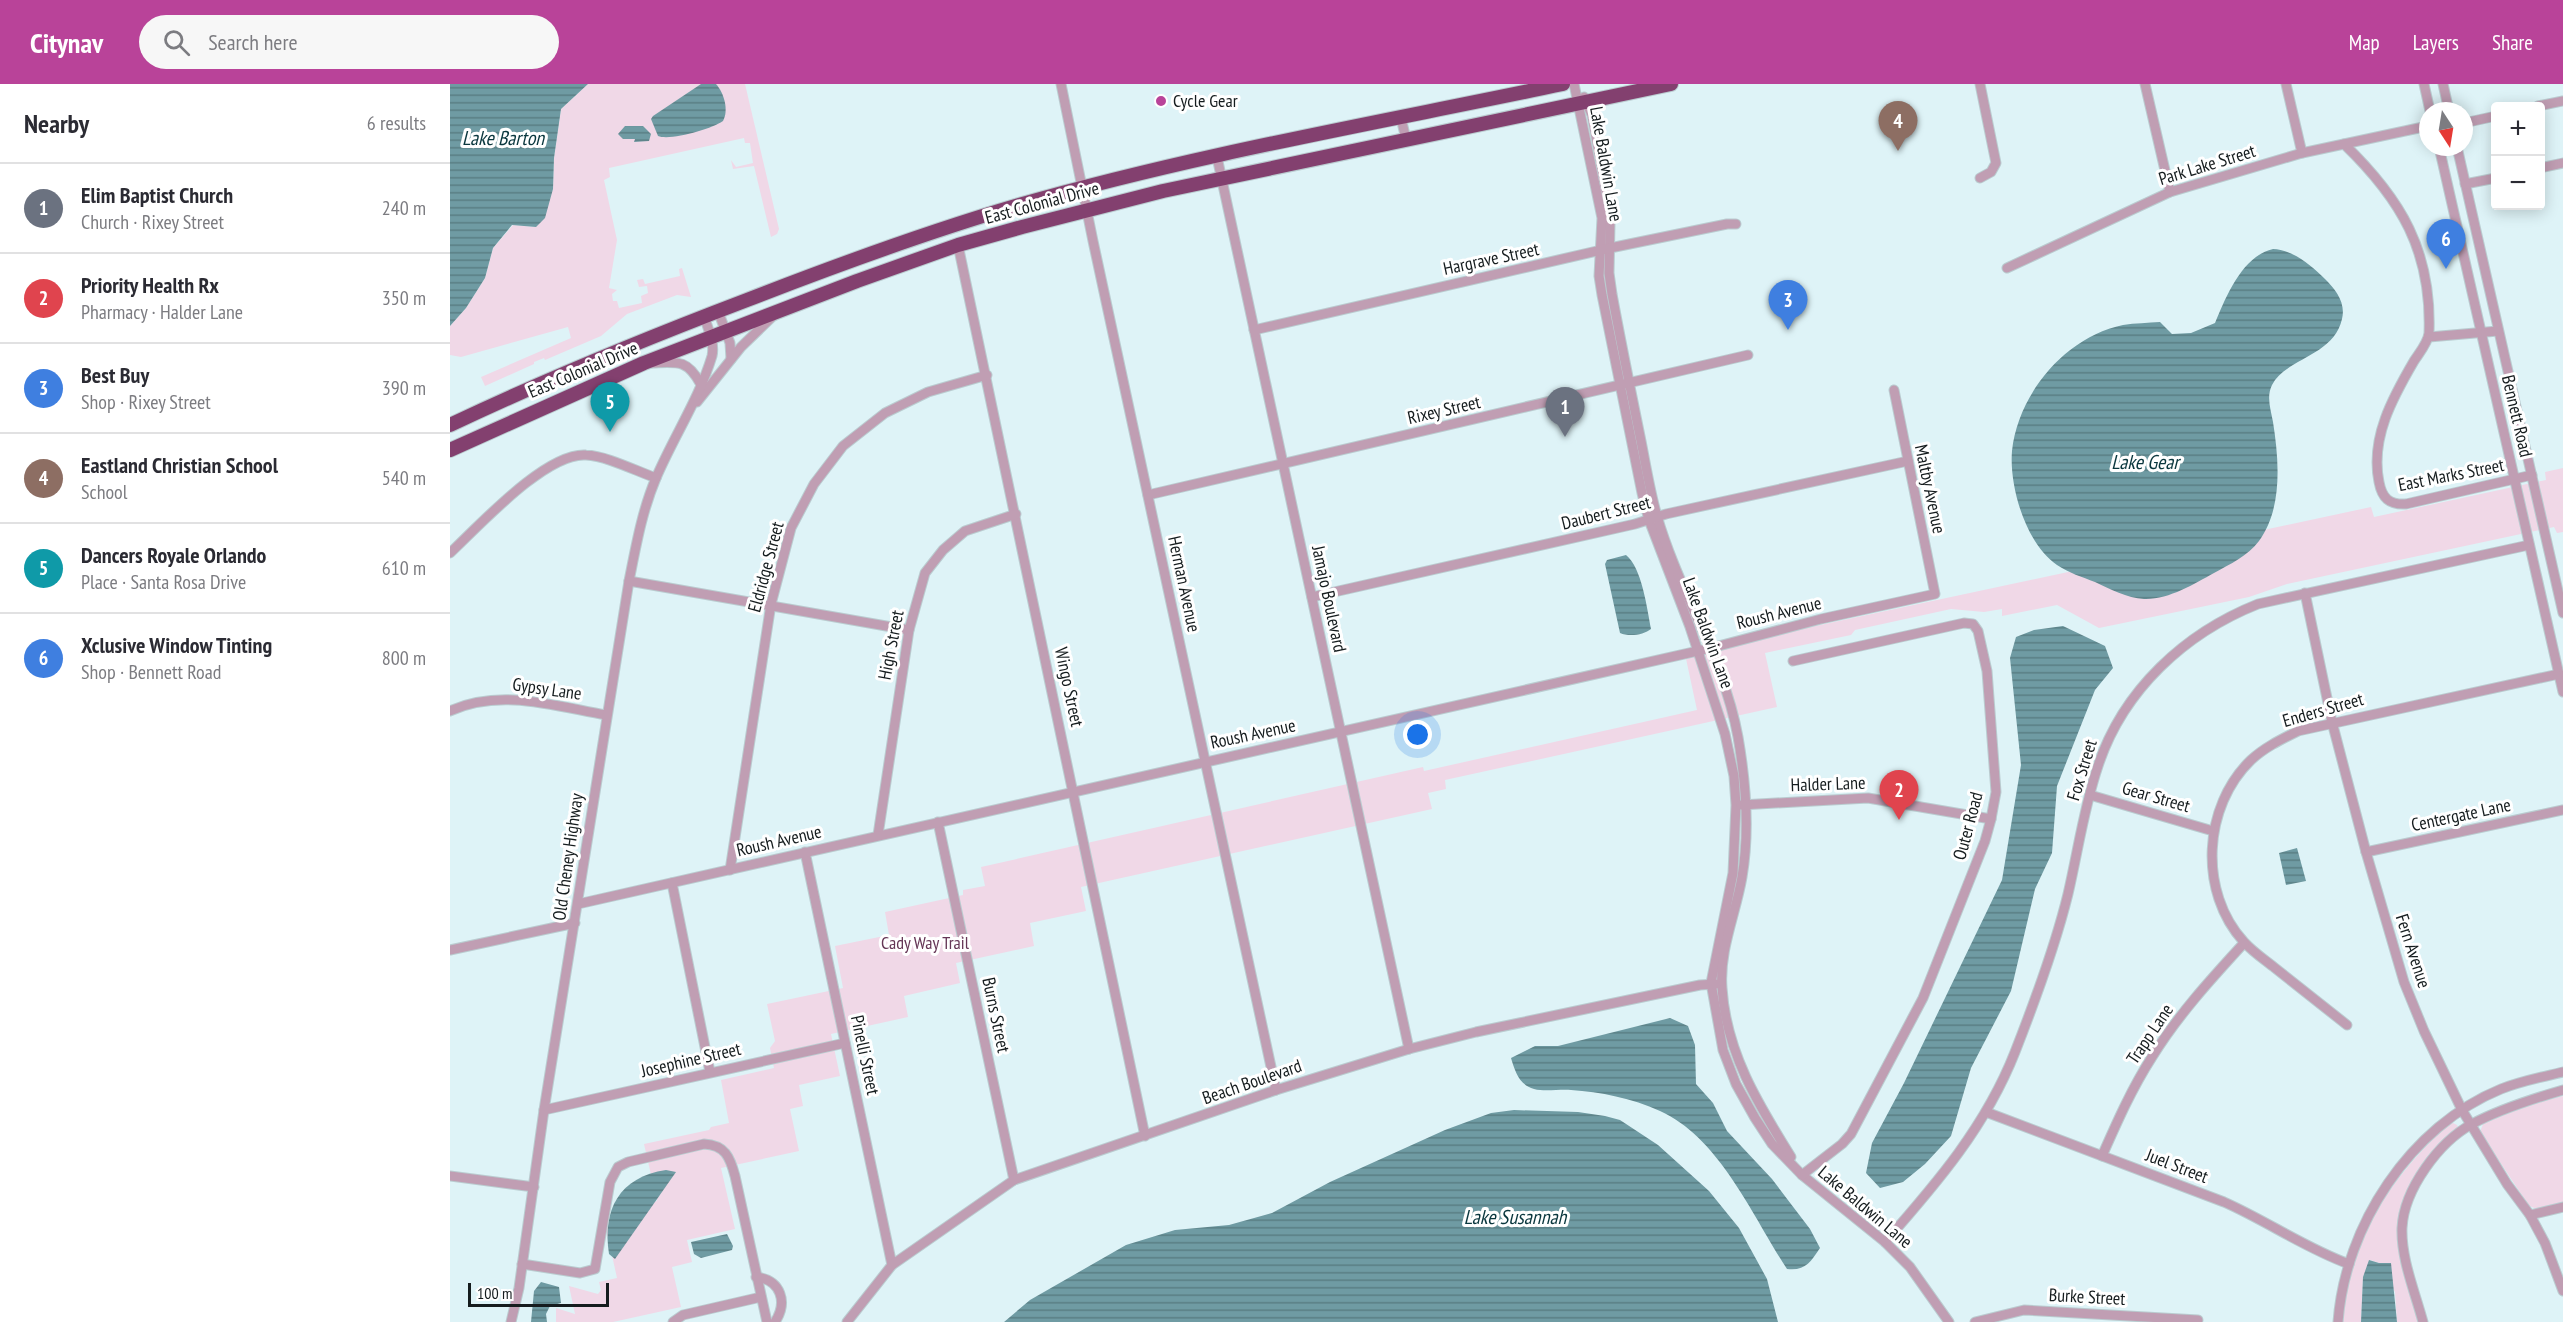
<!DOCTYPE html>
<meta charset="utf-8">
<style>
body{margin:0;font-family:"PT Sans Narrow",sans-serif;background:#f7f7f7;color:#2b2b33}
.controls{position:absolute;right:18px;top:18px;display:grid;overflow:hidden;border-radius:6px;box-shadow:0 3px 15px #0003}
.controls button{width:54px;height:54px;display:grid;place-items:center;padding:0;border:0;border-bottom:2px solid #e1e1e2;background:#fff;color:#2b2b33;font:30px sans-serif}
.compass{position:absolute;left:1969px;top:18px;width:54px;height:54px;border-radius:50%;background:#fff;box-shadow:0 3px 15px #0003;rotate:168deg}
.scale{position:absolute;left:18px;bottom:15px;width:141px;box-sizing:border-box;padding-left:6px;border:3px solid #151c1e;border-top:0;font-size:16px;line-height:21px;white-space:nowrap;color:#151c1e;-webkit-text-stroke:4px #fff;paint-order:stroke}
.you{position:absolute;left:968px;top:651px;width:21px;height:21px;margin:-15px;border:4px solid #fff;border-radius:50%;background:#1a73e8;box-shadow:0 0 0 9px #1a73e833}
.badge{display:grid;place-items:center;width:39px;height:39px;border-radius:50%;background:#b94399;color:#fff;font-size:20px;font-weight:700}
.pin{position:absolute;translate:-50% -50px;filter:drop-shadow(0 2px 3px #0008)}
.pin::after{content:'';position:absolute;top:32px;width:21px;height:18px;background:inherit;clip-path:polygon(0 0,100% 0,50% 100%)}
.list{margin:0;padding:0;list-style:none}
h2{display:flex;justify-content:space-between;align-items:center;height:78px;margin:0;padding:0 24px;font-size:26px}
h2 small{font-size:20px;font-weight:400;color:#7c7c81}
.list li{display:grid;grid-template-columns:39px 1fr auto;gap:18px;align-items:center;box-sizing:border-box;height:90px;padding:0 24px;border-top:2px solid #e1e1e2}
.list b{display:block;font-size:22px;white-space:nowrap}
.list p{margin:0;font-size:20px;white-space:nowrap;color:#7c7c81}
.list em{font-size:20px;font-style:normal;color:#7c7c81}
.icon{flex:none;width:33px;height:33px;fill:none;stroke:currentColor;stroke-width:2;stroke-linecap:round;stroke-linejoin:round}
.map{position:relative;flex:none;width:2113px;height:1238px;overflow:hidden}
header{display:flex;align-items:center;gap:36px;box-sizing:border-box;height:84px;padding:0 30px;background:#b94399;color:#fff}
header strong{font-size:28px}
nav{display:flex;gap:33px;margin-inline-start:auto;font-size:21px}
.search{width:420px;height:54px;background:#f7f7f7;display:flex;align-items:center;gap:15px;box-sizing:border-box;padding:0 21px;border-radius:33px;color:#7c7c81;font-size:22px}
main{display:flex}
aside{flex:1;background:#fff}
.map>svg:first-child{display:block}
.green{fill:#f0d8e7}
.water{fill:url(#water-rules)}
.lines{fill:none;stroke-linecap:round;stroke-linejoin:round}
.minor-casing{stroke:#baccd0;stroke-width:11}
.highway-casing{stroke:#baccd0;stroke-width:16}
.minor{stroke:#c09eb3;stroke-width:9}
.highway{stroke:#83406f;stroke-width:14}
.poi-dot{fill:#b94399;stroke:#fff;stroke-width:2}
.labels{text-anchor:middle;stroke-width:6;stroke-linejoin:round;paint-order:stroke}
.poi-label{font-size:18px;fill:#151c1e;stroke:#fff;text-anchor:start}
.street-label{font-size:18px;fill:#151c1e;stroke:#fff}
.park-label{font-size:18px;fill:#653656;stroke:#fff}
.water-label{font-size:20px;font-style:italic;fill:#0a373e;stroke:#fff}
</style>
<header>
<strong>Citynav</strong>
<div class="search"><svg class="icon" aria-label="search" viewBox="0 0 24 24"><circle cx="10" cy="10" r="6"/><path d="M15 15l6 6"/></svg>Search here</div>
<nav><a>Map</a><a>Layers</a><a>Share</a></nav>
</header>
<main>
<aside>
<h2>Nearby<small>6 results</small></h2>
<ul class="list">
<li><span class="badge" style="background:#6b7280">1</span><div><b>Elim Baptist Church</b><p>Church · Rixey Street</p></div><em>240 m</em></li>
<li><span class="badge" style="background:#e0444e">2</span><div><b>Priority Health Rx</b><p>Pharmacy · Halder Lane</p></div><em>350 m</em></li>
<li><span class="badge" style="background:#3f7fe0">3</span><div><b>Best Buy</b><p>Shop · Rixey Street</p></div><em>390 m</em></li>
<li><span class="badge" style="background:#8d6e63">4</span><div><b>Eastland Christian School</b><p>School</p></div><em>540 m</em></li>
<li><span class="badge" style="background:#0f9aa8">5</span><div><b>Dancers Royale Orlando</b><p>Place · Santa Rosa Drive</p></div><em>610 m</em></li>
<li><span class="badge" style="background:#3f7fe0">6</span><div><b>Xclusive Window Tinting</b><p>Shop · Bennett Road</p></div><em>800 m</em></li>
</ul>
</aside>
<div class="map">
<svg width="2113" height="1238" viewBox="0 0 2113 1238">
<defs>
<pattern id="water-rules" width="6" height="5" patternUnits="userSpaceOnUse" patternTransform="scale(1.5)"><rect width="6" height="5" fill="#6f9ba3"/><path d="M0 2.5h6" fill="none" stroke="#5a7e84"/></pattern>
</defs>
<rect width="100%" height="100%" fill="#def3f7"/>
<g class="green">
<polygon points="138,0 295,0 329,145 327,150 321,153 304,82 283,85 281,76 286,83 303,79 300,59 295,59 294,54 159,84 160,93 154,96 167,156 159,204 167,206 162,210 163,217 167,217 169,224 192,219 191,212 198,209 197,202 189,203 187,196 193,195 195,200 230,192 229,185 232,184 241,213 227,211 177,230 151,252 95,276 94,274 84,278 84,280 35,302 31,293 121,254 118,243 11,273 0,271 0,242 16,224 35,194 43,164 63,141 86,143 103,105 104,74 111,25"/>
<polygon points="2113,384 2113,448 2107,449 2104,443 1837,500 1799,513 1649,544 1607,521 1552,532 1552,525 1534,528 1501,525 1405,546 1401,551 1315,569 1327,623 995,696 996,705 978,709 982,725 631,803 636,827 580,839 584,862 506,879 510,899 454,912 458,933 381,950 390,992 349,1001 353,1022 340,1025 349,1067 271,1084 285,1145 237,1156 242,1178 222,1183 231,1223 163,1238 106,1238 106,1224 125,1230 119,1202 148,1210 151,1206 149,1198 167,1194 154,1135 207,1117 194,1060 259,1046 261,1043 279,1039 271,996 324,984 320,964 325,957 317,920 393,904 385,862 439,851 435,828 513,811 513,806 535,802 531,783 973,683 974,687 1247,626 1235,570 1921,423 1924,433 2096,396 2095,388"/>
<path d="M2113 1012V1118L2087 1125 2079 1122 2030 1048 2033 1040C2060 1028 2085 1019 2113 1012Z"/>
<path d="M2003 1039 2007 1041 2009 1045 1966 1090 1956 1112 1950 1142 1971 1238H1947L1945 1208 1929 1179 1920 1176 1913 1193 1911 1238H1893C1897 1155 1941 1095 1998 1040Z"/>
</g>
<g class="water">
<polygon points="0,0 138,0 111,25 104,74 103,105 95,134 86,143 62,141 43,164 35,194 16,224 0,242"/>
<path d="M251 0H266C274 9 279 26 273 37 262 45 220 57 208 52L201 35 203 32Z"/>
<polygon points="175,42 193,42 201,50 199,57 184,58 185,55 173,55 168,50"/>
<path d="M1823 165C1843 166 1861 181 1875 195 1886 206 1896 219 1892 235 1884 272 1836 274 1822 301 1816 313 1821 326 1823 338 1829 376 1833 424 1809 457 1798 472 1780 480 1764 489 1744 500 1718 516 1694 515 1677 514 1660 505 1645 498 1632 493 1619 489 1607 481 1576 460 1559 403 1562 367 1568 310 1615 253 1673 241 1685 239 1698 239 1710 238L1722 250 1741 249 1765 239C1776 213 1792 172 1823 165Z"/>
<path d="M1176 471C1192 484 1197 524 1201 545 1194 551 1179 553 1170 549L1155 480 1157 476Z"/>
<polygon points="1613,542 1655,562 1663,584 1645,606 1607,702 1602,769 1585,805 1561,907 1521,984 1501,1052 1475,1080 1453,1098 1430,1104 1416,1089 1422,1059 1454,999 1552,796 1571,681 1560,574 1566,553 1584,546"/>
<polygon points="1847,764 1856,797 1836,801 1829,769"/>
<path d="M1220 934 1238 942 1245 961 1246 1000 1263 1019 1277 1047 1322 1095 1360 1145 1370 1164C1360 1179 1355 1187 1337 1185 1303 1133 1270 1054 1210 1027 1182 1014 1150 1008 1121 1006 1109 1005 1095 1008 1084 1005 1069 1001 1065 987 1061 974L1085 962H1108Z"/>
<polygon points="1064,1026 1128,1028 1155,1032 1170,1036 1208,1061 1259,1107 1289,1144 1317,1195 1328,1238 554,1238 580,1216 676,1161 725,1146 779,1141 822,1129 880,1098 995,1046 1041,1029"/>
<path d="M216 1086 226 1088 165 1175 159 1170C152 1126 169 1093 216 1086Z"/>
<polygon points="277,1150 283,1162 282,1166 251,1174 244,1170 241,1158"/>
<polygon points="1919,1176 1929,1179 1941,1179 1947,1238 1911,1238 1913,1193"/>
<polygon points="91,1198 109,1203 111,1219 100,1222 96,1230 97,1238 81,1238 84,1207"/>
</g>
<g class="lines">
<g class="minor-casing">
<g id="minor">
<polyline points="611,0 643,157 826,1006"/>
<polyline points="1124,0 1152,134 1149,192 1152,211 1192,409 1199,436 1240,543 1275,650 1284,692 1286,721 1283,789 1261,899 1273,966 1286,1000 1305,1034 1322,1060 1352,1091 1435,1158 1460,1183 1499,1238"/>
<polyline points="1530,0 1546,79 1541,88 1530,94"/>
<polyline points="1695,0 1720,108"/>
<polyline points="1836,0 1852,69"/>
<polyline points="1974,0 1980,27"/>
<polyline points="1993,0 1999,27"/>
<path d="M1134 13 1142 31 1158 118 1160 140 1159 189 1162 210C1171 259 1181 308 1191 357 1196 382 1200 408 1207 432 1229 508 1274 575 1288 653 1296 699 1300 747 1292 793 1286 829 1269 866 1272 904 1276 968 1308 1020 1341 1073"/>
<polyline points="2088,22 2113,17"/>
<polyline points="951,34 956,55"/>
<polyline points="2014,39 2046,32"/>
<path d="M1894 60C1951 115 1982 167 1979 249 1978 259 1969 269 1964 277 1943 313 1920 354 1929 398 1932 414 1939 421 1956 420L2082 391"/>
<polyline points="1989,63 2113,608"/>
<polyline points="2007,63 2113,529"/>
<polyline points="767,73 959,965"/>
<polyline points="2090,84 2113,79"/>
<polyline points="2015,100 2046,94"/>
<polyline points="508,161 695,1052"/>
<polyline points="1557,184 1720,108 1852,69 1978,42"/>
<polyline points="268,227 280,259 281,275"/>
<polyline points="804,246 1160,164 1277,140 1286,140"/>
<polyline points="1979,253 2048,247"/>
<path d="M202 279C227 278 237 275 250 299"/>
<polyline points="247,318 291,263 323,232"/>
<polyline points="698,411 1298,271"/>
<path d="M0 469C29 442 96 368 136 371 157 372 186 387 206 394"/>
<polyline points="179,497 459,546"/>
<polyline points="1855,509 1882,638 1916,768 1954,898 1974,947 2012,1026 2057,1100 2080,1131 2095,1159 2113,1207"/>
<polyline points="862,513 1185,440 1216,430 1458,377"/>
<polyline points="1343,577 1514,539 1523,540 1528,547 1537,587 1546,708 1541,735 1535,757 1473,914 1401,1050 1392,1060 1352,1091"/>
<path d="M0 627C50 604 105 622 156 631"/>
<polyline points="1640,711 1763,747"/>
<polyline points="1291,721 1418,714 1541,735"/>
<polyline points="488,738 564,1096"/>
<polyline points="428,751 459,546 475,489 493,466 515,447 566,430"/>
<polyline points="355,768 442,1181"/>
<polyline points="1916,768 2113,726"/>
<polyline points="280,786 321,520 341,444 364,400 393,362 435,329 478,308 537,291"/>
<polyline points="222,799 260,988"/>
<polyline points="128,820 1261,564 1371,535 1485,510 1444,306"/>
<polyline points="0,866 125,839"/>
<path d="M1897 941C1873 922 1849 903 1825 884 1815 876 1803 868 1794 858 1748 808 1753 722 1801 676 1815 663 1832 655 1848 647L2109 590"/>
<polyline points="94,1026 395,959"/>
<path d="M1536 1028 1774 1118C1817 1137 1855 1164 1899 1180"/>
<path d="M1652 1072C1667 1038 1682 1004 1702 973 1728 931 1761 895 1794 859"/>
<polyline points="0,1092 84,1103"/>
<polyline points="2080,1131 2113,1123"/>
<path d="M1435 1158C1487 1099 1536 1042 1565 968 1585 917 1605 863 1618 810 1628 767 1634 723 1648 682 1673 606 1735 549 1808 520L2079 461"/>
<path d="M72 1180 130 1189 145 1185 160 1098 168 1083 178 1078 254 1060C275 1061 280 1073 285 1092L317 1238"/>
<path d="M306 1193C331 1196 338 1218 325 1238"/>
<path d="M61 1238 69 1204 94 1026 179 497C186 462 192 427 206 394 224 352 249 315 262 272 265 259 258 245 254 232"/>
<polyline points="223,1238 233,1231 311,1213"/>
<polyline points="397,1238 442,1181 564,1096 826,1006 959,965 1026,948 1250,901 1266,900"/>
<polyline points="1525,1238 1574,1226 1748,1236"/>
<path d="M1888 1238C1895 1142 1960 1042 2051 1005 2071 997 2092 993 2113 988"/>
<path d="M1973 1238C1965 1208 1951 1175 1952 1144 1954 1105 1989 1058 2022 1040 2050 1025 2082 1015 2113 1006"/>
</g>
</g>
<g class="highway-casing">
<g id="highway">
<path d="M0 341C97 295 197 254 297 216 387 181 477 148 569 121 747 70 932 38 1113 0"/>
<polyline points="0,366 194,279 407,197 508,161 572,143 713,107 1221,0"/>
</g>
</g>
<use href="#minor" class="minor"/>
<use href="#highway" class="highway"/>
</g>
<circle class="poi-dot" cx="711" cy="17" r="6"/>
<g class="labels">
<g class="poi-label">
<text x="723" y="23">Cycle Gear</text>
</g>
<g class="street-label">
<text transform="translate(1156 80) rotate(80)" y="6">Lake Baldwin Lane</text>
<text transform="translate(1757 81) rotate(-17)" y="6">Park Lake Street</text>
<text transform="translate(592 119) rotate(-15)" y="6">East Colonial Drive</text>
<text transform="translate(1041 175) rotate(-12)" y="6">Hargrave Street</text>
<text transform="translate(133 286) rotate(-23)" y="6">East Colonial Drive</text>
<text transform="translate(994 326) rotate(-13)" y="6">Rixey Street</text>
<text transform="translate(2067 332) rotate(77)" y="6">Bennett Road</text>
<text transform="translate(2001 391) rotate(-11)" y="6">East Marks Street</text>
<text transform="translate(1480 405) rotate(78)" y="6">Maltby Avenue</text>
<text transform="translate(1156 429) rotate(-14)" y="6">Daubert Street</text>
<text transform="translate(316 483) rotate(-75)" y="6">Eldridge Street</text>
<text transform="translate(734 500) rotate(78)" y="6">Herman Avenue</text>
<text transform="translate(879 515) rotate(78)" y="6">Jamajo Boulevard</text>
<text transform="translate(1329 529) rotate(-14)" y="6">Roush Avenue</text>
<text transform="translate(1258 549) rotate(70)" y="6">Lake Baldwin Lane</text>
<text transform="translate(441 561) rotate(-79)" y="6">High Street</text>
<text transform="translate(619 603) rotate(78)" y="6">Wingo Street</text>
<text transform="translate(97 605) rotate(8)" y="6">Gypsy Lane</text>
<text transform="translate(1873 626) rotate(-16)" y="6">Enders Street</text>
<text transform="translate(803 650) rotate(-12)" y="6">Roush Avenue</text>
<text transform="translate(1632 686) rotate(-73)" y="6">Fox Street</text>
<text transform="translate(1378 700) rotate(-2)" y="6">Halder Lane</text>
<text transform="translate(1706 713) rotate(16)" y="6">Gear Street</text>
<text transform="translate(2011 731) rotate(-12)" y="6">Centergate Lane</text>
<text transform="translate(1518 742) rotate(-75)" y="6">Outer Road</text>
<text transform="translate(329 757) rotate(-13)" y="6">Roush Avenue</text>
<text transform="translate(118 773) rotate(-82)" y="6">Old Cheney Highway</text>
<text transform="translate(1963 867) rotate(72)" y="6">Fern Avenue</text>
<text transform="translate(546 931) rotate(78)" y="6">Burns Street</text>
<text transform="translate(1700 950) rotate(-56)" y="6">Trapp Lane</text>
<text transform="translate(415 971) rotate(78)" y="6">Pinelli Street</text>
<text transform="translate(241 976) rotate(-13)" y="6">Josephine Street</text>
<text transform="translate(802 998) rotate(-19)" y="6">Beach Boulevard</text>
<text transform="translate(1727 1082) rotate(21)" y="6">Juel Street</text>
<text transform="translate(1415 1123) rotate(40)" y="6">Lake Baldwin Lane</text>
<text transform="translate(1637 1213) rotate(3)" y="6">Burke Street</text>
</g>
<g class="park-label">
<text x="475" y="865">Cady Way Trail</text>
</g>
<g class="water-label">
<text x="53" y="61">Lake Barton</text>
<text x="1695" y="385">Lake Gear</text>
<text x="1065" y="1140">Lake Susannah</text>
</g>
</g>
</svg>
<div class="controls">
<button>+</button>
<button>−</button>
</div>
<svg class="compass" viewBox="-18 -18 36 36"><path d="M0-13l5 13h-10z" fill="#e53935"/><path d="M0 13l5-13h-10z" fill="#7c7c81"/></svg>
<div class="scale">100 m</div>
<div class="you"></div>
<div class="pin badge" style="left:1115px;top:353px;background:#6b7280">1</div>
<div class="pin badge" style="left:1449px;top:736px;background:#e0444e">2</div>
<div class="pin badge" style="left:1338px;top:246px;background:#3f7fe0">3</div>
<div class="pin badge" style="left:1448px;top:67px;background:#8d6e63">4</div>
<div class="pin badge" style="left:160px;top:348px;background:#0f9aa8">5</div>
<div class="pin badge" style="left:1996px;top:185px;background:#3f7fe0">6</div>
</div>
</main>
